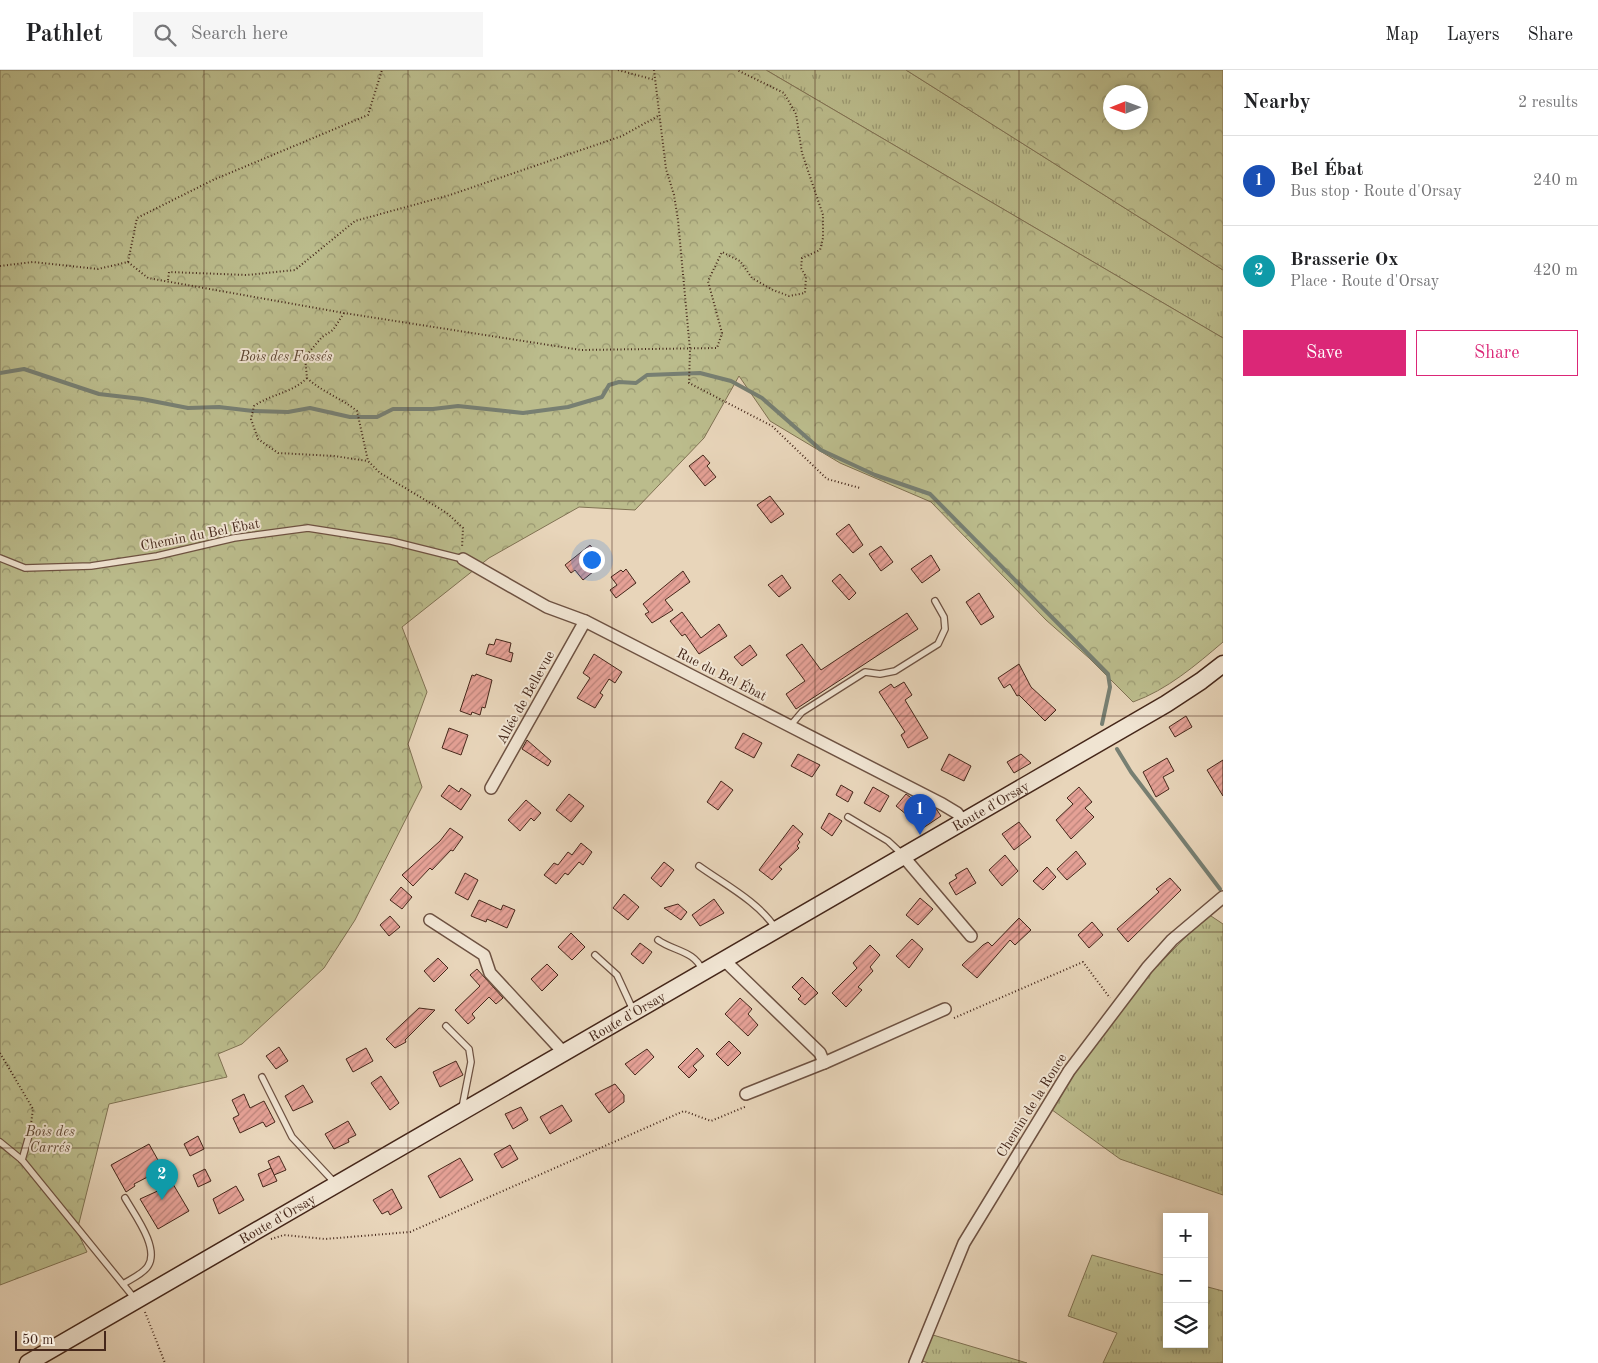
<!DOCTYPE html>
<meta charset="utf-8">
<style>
body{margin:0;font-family:"Old Standard TT",serif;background:#f6f6f6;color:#202124}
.controls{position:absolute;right:15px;bottom:15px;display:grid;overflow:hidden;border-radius:0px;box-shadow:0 2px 8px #0003}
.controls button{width:45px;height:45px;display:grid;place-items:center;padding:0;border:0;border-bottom:1px solid #e0e0e0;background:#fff;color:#202124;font:25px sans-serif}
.compass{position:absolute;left:1103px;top:15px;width:45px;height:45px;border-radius:50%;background:#fff;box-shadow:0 2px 8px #0003;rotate:269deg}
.scale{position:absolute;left:15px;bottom:12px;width:91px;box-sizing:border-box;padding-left:5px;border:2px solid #45271a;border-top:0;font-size:14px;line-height:18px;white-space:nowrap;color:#45271a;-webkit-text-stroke:4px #f0e4d2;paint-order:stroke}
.you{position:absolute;left:591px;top:489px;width:18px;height:18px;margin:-12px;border:4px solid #fff;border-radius:50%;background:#1a73e8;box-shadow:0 0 0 8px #1a73e833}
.badge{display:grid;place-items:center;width:32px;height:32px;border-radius:50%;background:#db2777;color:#fff;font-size:16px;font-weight:700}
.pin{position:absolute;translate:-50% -41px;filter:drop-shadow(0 1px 2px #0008)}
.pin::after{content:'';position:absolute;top:26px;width:18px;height:15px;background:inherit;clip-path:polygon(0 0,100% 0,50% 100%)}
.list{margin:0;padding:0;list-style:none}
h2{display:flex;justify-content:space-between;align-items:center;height:65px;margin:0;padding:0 20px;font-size:21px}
h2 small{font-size:16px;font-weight:400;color:#757577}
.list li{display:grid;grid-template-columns:32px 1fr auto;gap:15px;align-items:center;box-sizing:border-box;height:90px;padding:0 20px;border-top:1px solid #e0e0e0}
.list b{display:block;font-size:19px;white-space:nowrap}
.list p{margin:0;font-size:16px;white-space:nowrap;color:#757577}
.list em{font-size:16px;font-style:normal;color:#757577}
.actions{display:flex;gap:10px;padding:15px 20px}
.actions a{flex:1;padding:11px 0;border:1px solid #db2777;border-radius:0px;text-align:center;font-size:18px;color:#db2777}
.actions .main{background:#db2777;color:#fff}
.icon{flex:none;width:28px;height:28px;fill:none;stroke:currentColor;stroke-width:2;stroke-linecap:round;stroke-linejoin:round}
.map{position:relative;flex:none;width:1223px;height:1293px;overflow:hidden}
header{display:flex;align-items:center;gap:30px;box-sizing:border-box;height:70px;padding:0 25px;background:#fff;border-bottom:1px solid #e0e0e0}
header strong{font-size:24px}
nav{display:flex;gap:28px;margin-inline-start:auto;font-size:18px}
.search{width:350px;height:45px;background:#f6f6f6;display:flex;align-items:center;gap:12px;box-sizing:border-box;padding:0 18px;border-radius:0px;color:#757577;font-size:19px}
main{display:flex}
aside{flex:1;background:#fff}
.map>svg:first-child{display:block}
.grass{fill:url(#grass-tufts);stroke:#807253}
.forest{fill:url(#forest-crowns);stroke:#807253;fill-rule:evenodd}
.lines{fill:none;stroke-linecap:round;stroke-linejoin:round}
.stream{stroke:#777f72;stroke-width:4}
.building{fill:url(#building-hatch);stroke:#45271a}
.lane-casing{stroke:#6e5242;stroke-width:8}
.street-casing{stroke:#6e5242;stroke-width:14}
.secondary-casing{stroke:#45271a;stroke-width:19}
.path{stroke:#45271a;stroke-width:2;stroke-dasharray:1 2.5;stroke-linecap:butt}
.lane{stroke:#f0e4d2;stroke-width:5.5}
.street{stroke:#f0e4d2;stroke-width:11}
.secondary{stroke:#f0e4d2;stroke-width:16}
.grid{fill:none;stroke:#45271a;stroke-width:1;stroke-opacity:0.55}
.labels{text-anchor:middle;stroke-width:4;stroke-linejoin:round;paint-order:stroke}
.park-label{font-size:14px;font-style:italic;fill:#5d4531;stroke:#f0e4d2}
.street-label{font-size:14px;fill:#45271a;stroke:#f0e4d2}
</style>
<header>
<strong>Pathlet</strong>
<div class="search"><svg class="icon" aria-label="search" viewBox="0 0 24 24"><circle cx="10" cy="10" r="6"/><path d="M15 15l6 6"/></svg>Search here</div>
<nav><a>Map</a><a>Layers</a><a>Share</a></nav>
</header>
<main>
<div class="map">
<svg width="1223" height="1293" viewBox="0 0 1223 1293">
<defs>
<pattern id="grass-tufts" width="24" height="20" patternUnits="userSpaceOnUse" patternTransform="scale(1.25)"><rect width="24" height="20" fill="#bbbc8c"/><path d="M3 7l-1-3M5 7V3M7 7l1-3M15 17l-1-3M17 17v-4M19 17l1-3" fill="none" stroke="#9a9972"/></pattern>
<pattern id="forest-crowns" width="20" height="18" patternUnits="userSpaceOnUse" patternTransform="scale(1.25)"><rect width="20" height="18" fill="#bbbc8c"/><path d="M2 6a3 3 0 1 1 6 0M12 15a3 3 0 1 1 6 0" fill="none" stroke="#9a9972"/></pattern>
<pattern id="building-hatch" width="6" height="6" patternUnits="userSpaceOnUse" patternTransform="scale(1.25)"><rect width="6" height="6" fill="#e5a196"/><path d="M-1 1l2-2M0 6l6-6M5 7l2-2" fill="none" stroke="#bb837a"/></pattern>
</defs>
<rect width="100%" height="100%" fill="#e8d5ba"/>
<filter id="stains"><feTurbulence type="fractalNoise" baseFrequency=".004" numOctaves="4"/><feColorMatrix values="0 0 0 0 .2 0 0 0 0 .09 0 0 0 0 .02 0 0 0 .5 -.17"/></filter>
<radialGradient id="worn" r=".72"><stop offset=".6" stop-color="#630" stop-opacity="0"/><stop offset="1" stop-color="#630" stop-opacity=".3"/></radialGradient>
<g class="grass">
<polygon points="766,0 906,0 1223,200 1223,268"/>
<polygon points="1208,844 1223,854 1223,1125 1120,1089 1048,1037 1135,919"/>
<polygon points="1092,1185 1167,1206 1167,1274 1204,1274 1204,1216 1223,1221 1223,1293 1103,1293 1117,1263 1068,1246"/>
<polygon points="933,1265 1027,1293 929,1293 922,1291"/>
</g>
<g class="forest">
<path d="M0 0H766L1223 268V572C1196 595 1167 620 1133 632L1089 588 1046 550 931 432 840 393 770 351 739 306 704 368 635 440 579 437 489 488 402 557 427 622 408 674 422 717 355 850 324 898 242 974 218 984 227 1007 109 1034 77 1161 87 1182 0 1215Z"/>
<path d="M906 0H1223V200ZM1110 22H1140V52H1110Z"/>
</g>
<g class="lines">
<g class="stream">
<polyline points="0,303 24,299 99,324 142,329 188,338 219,337 253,341 288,342 310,338 350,347 377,347 393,339 433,339 458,336 523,343 568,337 602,327 609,315 619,312 636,313 647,305 700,303 731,311 762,328 821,380 875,405 930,424 1108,604 1110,617 1102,654"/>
<polyline points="1117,679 1131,702 1220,819"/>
</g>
</g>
<g class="building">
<polygon points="703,385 710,393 707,396 716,407 705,416 689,396"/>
<polygon points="770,426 784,444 771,453 757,435"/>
<polygon points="849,454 863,475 853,483 836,464"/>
<polygon points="590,475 604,493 583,510 575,500 571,503 565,495"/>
<polygon points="881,476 893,492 881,501 869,484"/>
<polygon points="931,485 940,500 922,513 911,499"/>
<polygon points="626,499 636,513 616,528 610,520 617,515 611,507 621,500 623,502"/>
<polygon points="683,501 690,512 665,530 673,540 652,553 645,544 649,542 643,534"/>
<polygon points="840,504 856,523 849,530 832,511"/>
<polygon points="782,505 791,518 779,527 768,515"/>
<polygon points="979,523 994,547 981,555 966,532"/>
<polygon points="682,542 701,568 719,554 727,566 699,584 685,564 682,566 670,551"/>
<polygon points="907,543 918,559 796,639 786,624 805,611 786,585 802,574 821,600"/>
<polygon points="496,569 511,573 509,582 513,583 511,592 486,584 489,574 494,575"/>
<polygon points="750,575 757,585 742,596 734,587"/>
<polygon points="594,584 622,602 615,613 609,609 600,623 603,625 595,638 577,628 590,608 583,603"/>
<polygon points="1019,594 1031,617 1056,640 1045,651 1019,625 1017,626 1010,614 1004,618 998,608"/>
<polygon points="476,604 492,610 485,638 482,637 480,645 472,642 471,645 460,641 472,605 475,606"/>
<polygon points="904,612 912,625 905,630 928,668 908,678 901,665 905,662 879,622 891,614 894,618"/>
<polygon points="1186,646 1192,657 1175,667 1169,657"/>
<polygon points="449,658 468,665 461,685 442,678"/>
<polygon points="743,663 762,673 754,688 735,678"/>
<polygon points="527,670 551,691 548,696 522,679"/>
<polygon points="798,684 820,695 812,707 791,696"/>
<polygon points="949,684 971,696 964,711 941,700"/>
<polygon points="1021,684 1031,693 1014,703 1007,692"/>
<polygon points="1167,688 1174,701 1163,707 1169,719 1156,727 1143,702"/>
<polygon points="1223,690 1223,726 1207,700"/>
<polygon points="721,711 733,720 718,740 707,732"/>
<polygon points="449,715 459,722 461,718 471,725 461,740 441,726"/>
<polygon points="841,715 853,722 848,732 836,725"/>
<polygon points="873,717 889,726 880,742 864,733"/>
<polygon points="1079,717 1092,732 1085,738 1094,747 1071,769 1056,750 1073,734 1067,728"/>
<polygon points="569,724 584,736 571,752 556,740"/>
<polygon points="906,724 930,742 935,739 937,740 941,746 923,758 896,736"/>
<polygon points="526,730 541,743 534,751 531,748 520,761 508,750"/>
<polygon points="829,743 842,751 832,766 821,758"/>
<polygon points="1019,752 1031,767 1014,780 1002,764"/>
<polygon points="793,755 803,764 798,770 800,772 797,776 799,778 779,797 782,799 772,810 759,800"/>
<polygon points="450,758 463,767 453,781 451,780 432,800 430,798 413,816 402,805 440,771"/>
<polygon points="581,773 592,782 583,795 579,792 568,805 565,803 556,814 544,805 554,793 558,795 568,782 572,785"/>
<polygon points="1076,781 1086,794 1067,810 1057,799"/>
<polygon points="1005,785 1018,801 1002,816 989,800"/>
<polygon points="664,792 674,800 661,817 651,808"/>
<polygon points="1047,797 1056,807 1043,820 1033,811"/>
<polygon points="967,798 976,813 956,825 949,813 957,808 955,805"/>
<polygon points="465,803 478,810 468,830 455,823"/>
<polygon points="1170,808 1181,820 1128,872 1117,859 1159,822 1156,819"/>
<polygon points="401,817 412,827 402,839 390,830"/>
<polygon points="624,824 639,837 628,850 613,838"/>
<polygon points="920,828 933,839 918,855 906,845"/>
<polygon points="714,829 724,843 700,856 692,845"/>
<polygon points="479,830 501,840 503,835 515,840 507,858 487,849 486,852 471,846"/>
<polygon points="678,834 687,842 681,850 664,838"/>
<polygon points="390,846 400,857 389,866 380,855"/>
<polygon points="1019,848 1031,860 1015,875 1010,870 977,908 962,895 983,875 988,872 992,876"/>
<polygon points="1092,852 1103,865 1089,878 1078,865"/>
<polygon points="571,863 585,877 572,890 558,877"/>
<polygon points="912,869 923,879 909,898 896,886"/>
<polygon points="640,873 652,882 643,894 631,884"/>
<polygon points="870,875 880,885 870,897 873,901 858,917 862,920 846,937 832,923 857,898 853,893"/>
<polygon points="438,888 448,898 434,912 424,901"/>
<polygon points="547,894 558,905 542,921 531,909"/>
<polygon points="477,899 503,928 496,934 489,927 472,944 475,948 468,954 455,940 480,916 470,905"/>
<polygon points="802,907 818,923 805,935 798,929 801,926 792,917"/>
<polygon points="740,928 752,939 748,944 758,955 748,966 725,944"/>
<polygon points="419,938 435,940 405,970 406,972 395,978 386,969"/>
<polygon points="729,971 741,983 728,996 716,984"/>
<polygon points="279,977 288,991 276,999 266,986"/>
<polygon points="366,978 373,991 353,1002 346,989"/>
<polygon points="697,978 704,986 693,996 697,1000 689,1008 678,997"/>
<polygon points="647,979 654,987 635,1005 625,994"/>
<polygon points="456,991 463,1005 440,1017 433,1002"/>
<polygon points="381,1006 399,1033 390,1040 371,1013"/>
<polygon points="615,1014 624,1025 624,1032 609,1043 595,1024"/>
<polygon points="303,1015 313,1032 293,1041 285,1026"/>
<polygon points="244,1024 250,1038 264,1031 275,1052 266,1057 263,1052 240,1063 233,1048 239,1045 232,1030"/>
<polygon points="562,1035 572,1051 550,1064 540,1047"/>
<polygon points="521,1037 528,1050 513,1059 505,1044"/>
<polygon points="348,1051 356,1065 348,1069 349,1072 334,1079 325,1064"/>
<polygon points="198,1066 204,1079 190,1086 184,1074"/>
<polygon points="149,1074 163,1099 134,1114 135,1116 126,1122 111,1095"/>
<polygon points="510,1075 518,1089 502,1098 494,1084"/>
<polygon points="279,1086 286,1100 274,1105 268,1091"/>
<polygon points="460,1088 473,1110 440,1128 428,1106"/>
<polygon points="271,1098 277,1111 263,1117 258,1104"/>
<polygon points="205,1099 211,1111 198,1117 193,1105"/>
<polygon points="173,1114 189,1141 158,1159 140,1129"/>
<polygon points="236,1116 244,1130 219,1144 213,1129"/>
<polygon points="392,1119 402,1138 390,1145 388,1141 382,1144 373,1130"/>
</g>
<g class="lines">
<g class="lane-casing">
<g id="lane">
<polyline points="0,488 25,498 91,496 157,486 234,468 308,458 391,471 463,489"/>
<polyline points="790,656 802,642 865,602 880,604 895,601 938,574 945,559 944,547 935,531"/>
<polyline points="848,747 888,771 902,784"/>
<path d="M699 796C724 814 759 832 776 859"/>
<path d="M658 870C673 881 695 881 702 900"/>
<polyline points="595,885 617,905 634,942"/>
<polyline points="446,956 469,979 471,992 462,1038"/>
<polyline points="262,1007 292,1067 335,1113"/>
<polyline points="0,1072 22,1090 135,1229"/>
<polyline points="22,1090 30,1062"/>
<path d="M123 1214C131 1209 143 1204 148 1196 160 1178 134 1144 125 1128"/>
</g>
</g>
<g class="street-casing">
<g id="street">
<polyline points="463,489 547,537 585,551 942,734 957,743 963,751"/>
<polyline points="491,718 585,551"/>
<polyline points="903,786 971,866"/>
<polyline points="430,850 484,885 490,903 564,983"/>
<polyline points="724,890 820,983 824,993"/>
<polyline points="746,1024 824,993 945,939"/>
<polyline points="915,1293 964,1173 1069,1001 1147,898 1172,870 1223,827"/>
</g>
</g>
<g class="secondary-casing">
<g id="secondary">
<path id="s1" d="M28 1293 1166 634 1201 611 1223 594"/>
</g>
</g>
<g class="path">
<polyline points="618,0 655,10"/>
<polyline points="654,0 666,99 674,125 678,150 690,280 689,313 772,356 827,409 860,418"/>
<polyline points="128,192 137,148 213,110 368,45 382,0"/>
<polyline points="0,196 33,192 98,199 128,192 148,208 344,243 581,280 717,278 722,263 708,211 722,182 740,191 752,208 773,220 789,226 805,223 806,207 801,198 802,188 820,180 823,168 823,145 802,83 796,44 784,23 737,0"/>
<polyline points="168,210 169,202 247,205 295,200 355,151 450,125 622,66 658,46"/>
<path d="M344 243 333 260 322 267 305 287 307 308C322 322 341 328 357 341L368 391 380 403 447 443 463 458 462 478"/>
<path d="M307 308C292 323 271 324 254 336L251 349 258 369 278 383 334 386 368 391"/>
<polyline points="954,948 1083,892 1110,928"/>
<polyline points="0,983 33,1039 31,1054"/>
<polyline points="271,1169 284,1165 325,1169 410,1162 684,1041 711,1051 747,1036"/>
<polyline points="145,1242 165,1293"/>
</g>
<use href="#lane" class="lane"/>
<use href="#street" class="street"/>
<use href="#secondary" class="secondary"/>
</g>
<path class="grid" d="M204 0V1293M408 0V1293M612 0V1293M815 0V1293M1019 0V1293M0 216H1223M0 431H1223M0 646H1223M0 862H1223M0 1078H1223"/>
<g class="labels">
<g class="park-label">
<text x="286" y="291">Bois des Fossés</text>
<text x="50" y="1066">Bois des<tspan x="50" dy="16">Carrés</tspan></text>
</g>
<g class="street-label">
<text transform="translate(200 464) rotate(-11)" y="5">Chemin du Bel Ébat</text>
<text transform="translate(722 604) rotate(27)" y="5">Rue du Bel Ébat</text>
<text transform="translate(525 627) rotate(-61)" y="5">Allée de Bellevue</text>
<text dy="5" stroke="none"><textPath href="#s1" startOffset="1112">Route d'Orsay</textPath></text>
<text dy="5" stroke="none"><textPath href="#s1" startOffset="692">Route d'Orsay</textPath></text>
<text transform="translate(1031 1035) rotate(-58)" y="5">Chemin de la Ronce</text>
<text dy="5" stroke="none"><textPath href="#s1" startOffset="288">Route d'Orsay</textPath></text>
</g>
</g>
<rect width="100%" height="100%" filter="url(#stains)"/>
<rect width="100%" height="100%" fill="url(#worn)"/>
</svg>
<div class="controls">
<button>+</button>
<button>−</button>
<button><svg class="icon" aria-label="layers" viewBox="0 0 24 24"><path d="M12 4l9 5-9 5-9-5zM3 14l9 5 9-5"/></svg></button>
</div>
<svg class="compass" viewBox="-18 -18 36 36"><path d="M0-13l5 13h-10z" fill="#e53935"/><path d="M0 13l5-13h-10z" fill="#757577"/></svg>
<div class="scale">50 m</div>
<div class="you"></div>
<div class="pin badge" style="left:920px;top:765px;background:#1a4fb4">1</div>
<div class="pin badge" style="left:162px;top:1130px;background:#0f9aa8">2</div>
</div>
<aside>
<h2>Nearby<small>2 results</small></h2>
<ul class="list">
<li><span class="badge" style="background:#1a4fb4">1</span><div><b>Bel Ébat</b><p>Bus stop · Route d'Orsay</p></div><em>240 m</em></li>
<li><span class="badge" style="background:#0f9aa8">2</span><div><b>Brasserie Ox</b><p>Place · Route d'Orsay</p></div><em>420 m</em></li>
</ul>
<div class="actions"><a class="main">Save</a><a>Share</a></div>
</aside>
</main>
